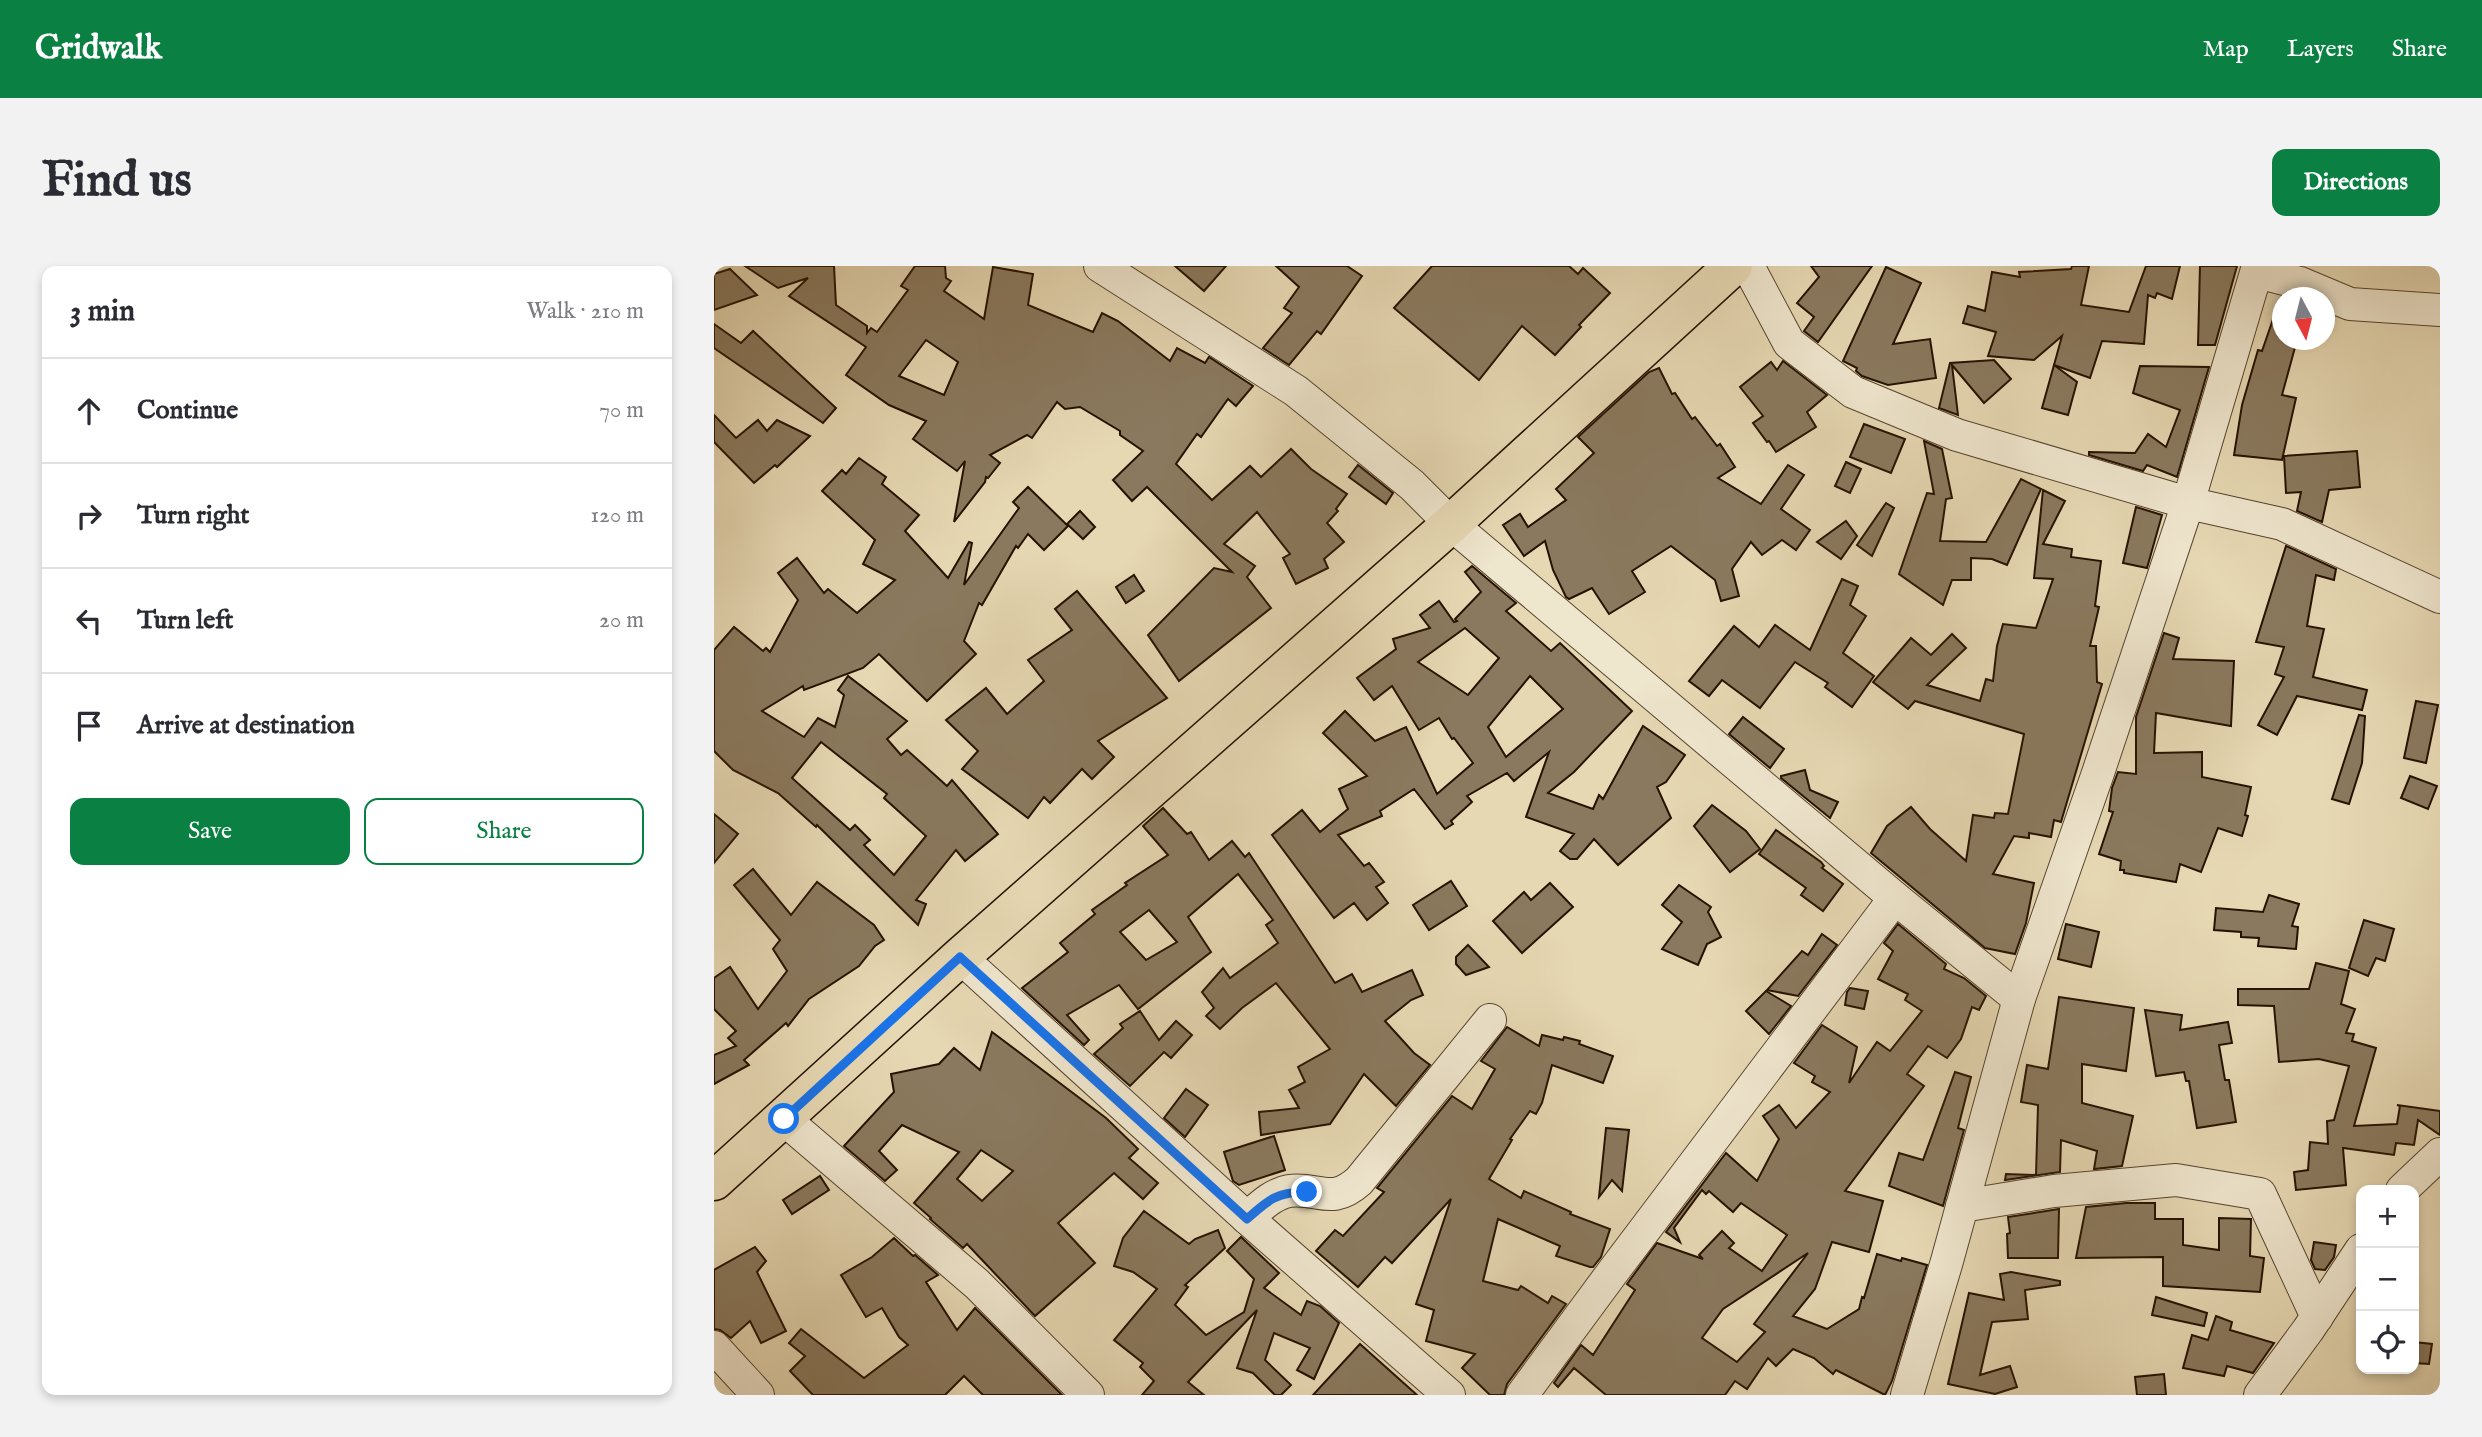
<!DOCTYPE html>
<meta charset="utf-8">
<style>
body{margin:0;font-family:"IM FELL English",serif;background:#f2f2f3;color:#2b2b33}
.controls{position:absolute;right:21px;bottom:21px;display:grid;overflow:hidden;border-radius:14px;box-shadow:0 4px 10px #0003}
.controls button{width:63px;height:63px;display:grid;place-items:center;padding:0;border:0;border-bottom:2px solid #e1e1e2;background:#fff;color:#2b2b33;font:35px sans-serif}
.compass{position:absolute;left:1558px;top:21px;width:63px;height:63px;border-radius:50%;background:#fff;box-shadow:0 4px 10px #0003;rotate:173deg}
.stop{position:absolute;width:21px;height:21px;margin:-16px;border:5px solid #1a73e8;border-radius:50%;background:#fff}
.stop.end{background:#1a73e8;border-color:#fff;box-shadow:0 2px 7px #0008}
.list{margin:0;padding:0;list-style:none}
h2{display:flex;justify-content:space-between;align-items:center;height:91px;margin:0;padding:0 28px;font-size:30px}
h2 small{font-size:23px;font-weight:400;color:#7c7c81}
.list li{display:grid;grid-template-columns:46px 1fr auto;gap:21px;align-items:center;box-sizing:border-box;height:105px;padding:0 28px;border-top:2px solid #e1e1e2}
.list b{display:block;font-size:26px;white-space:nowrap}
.list em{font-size:23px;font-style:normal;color:#7c7c81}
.actions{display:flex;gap:14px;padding:21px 28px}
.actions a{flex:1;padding:16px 0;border:2px solid #0b8043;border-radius:14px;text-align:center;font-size:24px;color:#0b8043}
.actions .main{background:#0b8043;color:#fff}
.icon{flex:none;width:38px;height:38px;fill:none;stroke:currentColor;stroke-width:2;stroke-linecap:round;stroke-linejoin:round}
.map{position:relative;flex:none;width:1726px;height:1129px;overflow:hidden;border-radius:14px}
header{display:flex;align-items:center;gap:42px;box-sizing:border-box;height:98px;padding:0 35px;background:#0b8043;color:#fff}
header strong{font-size:33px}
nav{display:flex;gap:38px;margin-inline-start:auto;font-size:24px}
.intro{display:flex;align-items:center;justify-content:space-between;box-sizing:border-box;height:168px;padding:0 42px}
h1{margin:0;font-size:49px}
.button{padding:18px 32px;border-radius:14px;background:#0b8043;color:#fff;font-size:24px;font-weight:700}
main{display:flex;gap:42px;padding:0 42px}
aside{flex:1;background:#fff;border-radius:14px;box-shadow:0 4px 10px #0003}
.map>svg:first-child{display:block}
.building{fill:#8a795e;stroke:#261201;stroke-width:2;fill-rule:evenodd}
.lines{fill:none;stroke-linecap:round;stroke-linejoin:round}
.minor-casing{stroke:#56442e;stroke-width:34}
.major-casing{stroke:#261201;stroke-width:41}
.minor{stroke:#efe6ce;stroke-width:32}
.major{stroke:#e6d8b3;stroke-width:38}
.route{stroke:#1a73e8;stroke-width:9}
</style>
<header>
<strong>Gridwalk</strong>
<nav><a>Map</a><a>Layers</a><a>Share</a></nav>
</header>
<div class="intro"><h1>Find us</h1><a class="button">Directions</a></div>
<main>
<aside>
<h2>3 min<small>Walk · 210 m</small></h2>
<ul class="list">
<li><svg class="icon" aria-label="ahead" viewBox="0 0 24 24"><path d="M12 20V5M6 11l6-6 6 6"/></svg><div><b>Continue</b></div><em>70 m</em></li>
<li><svg class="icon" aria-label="right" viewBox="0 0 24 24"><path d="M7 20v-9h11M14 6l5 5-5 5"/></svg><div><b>Turn right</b></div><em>120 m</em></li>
<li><svg class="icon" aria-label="left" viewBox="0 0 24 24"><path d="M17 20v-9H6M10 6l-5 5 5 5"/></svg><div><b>Turn left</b></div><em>20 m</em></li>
<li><svg class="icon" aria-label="arrive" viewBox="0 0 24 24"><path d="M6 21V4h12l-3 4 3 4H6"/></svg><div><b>Arrive at destination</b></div></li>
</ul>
<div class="actions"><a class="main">Save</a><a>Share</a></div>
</aside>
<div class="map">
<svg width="1726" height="1129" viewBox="0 0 1726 1129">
<rect width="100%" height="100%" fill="#e6d8b3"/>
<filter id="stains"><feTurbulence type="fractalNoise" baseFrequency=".00286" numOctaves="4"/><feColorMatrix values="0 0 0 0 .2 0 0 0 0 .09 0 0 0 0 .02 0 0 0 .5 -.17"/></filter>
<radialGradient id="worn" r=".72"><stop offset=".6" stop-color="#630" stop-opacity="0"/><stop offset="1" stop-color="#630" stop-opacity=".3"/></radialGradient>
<g class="building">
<path d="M31 0H120L122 39 153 60V67L157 62 163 66 194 24 187 20 201 0H231L232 12 237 15 230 25 270 53 279 1 319 8 314 39 379 66 388 47 404 55 456 95 463 82 491 97 495 91 539 120 522 140 514 133 487 171 483 168 462 198 498 234 536 200 547 211 577 183 597 203 633 228 622 243 624 245 613 257 630 276 610 293 614 302 582 318 569 292 576 288 543 246 510 278 541 300 533 311 557 342 465 415 434 369 500 302 518 306 433 221 418 235 399 214 429 185 406 169V165L366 141 351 143 343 136 318 172 313 169 276 189 286 197 274 212 272 211 271 216 240 256 251 195 243 205 199 173 212 155 175 139 132 109 152 81 75 30 94 12 64 22ZM212 74 244 96 230 129 185 110Z"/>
<polygon points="461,0 512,0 490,25"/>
<polygon points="562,0 633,0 648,10 607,68 603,65 575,99 549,82 578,47 570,42 585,21"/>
<polygon points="718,0 855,0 864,8 869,2 896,27 865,59 867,61 841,89 808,60 765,114 680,42"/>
<polygon points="1097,0 1158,0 1104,76 1090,65 1100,51 1083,37 1105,11"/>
<polygon points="1358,0 1375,0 1367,39 1415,46 1432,0 1466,0 1458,33 1443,27 1441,32 1434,29 1430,78 1388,75 1376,112 1340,99 1348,70 1320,94 1274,90 1282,66 1249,57 1254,40 1271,45 1278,6 1306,11 1305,6 1357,3"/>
<polygon points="1486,0 1523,0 1501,79 1484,79"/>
<polygon points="1172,1 1207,17 1179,78 1216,73 1222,112 1174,119 1148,110 1142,105 1143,102 1129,95"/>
<polygon points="16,3 43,29 0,44 0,8"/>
<polygon points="1566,33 1569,34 1569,74 1583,74 1568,129 1582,132 1568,194 1520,189 1528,139 1544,84 1548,85"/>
<polygon points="0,58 27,77 39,65 122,142 109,157 0,82"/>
<polygon points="1280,94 1297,113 1270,137 1238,99 1244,149 1225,142 1236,97"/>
<polygon points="1069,95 1113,129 1093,146 1102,161 1062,186 1055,175 1053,176 1039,157 1049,150 1026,121 1057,96 1063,104"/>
<polygon points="1340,99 1363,116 1354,149 1328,142"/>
<polygon points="1426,100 1495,101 1463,211 1433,199 1429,205 1375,189 1375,186 1421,187 1434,168 1452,181 1466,144 1419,127"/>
<polygon points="945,102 958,128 961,127 978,153 981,151 1003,180 1006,178 1021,201 1004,212 1047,238 1074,199 1090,209 1067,243 1096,264 1082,284 1068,274 1048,289 1037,276 1018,303 1025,330 1007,335 1001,314 957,280 918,305 931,326 895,348 878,322 855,333 852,331 839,304 831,275 810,290 789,259 806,248 814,261 852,234 842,223 880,187 864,171 935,106"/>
<polygon points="0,149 22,172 44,154 53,165 63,154 96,170 63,201 61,199 40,217 0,176"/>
<polygon points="1150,158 1191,173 1177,207 1136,191"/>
<polygon points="1210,175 1228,183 1238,232 1232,233 1226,275 1272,276 1307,213 1327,223 1293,299 1278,293 1257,292 1257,314 1238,314 1229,339 1185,308 1213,227 1220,228"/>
<polygon points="1643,185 1646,221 1615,224 1608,256 1583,245 1587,226 1572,227 1570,190"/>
<path d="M145 192 172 211 168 218 205 249 191 265 234 312 255 276 258 277 250 319 305 242 299 236 314 221 354 260 330 284 314 268 304 282 302 280 268 339 265 337 250 375 262 388 213 435 165 388 149 402 90 424 89 420 48 445 90 471 104 452 121 461 130 429 124 424 134 410 193 455 173 473 187 489 193 484 233 520 238 514 284 568 251 595 242 584 202 634 212 638 204 659 103 559 102 561 64 527 19 504 0 485V384L20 361 49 385 52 382 56 386 84 334 64 307 83 292 110 327 114 323 143 347 181 314 149 298 161 274 108 225 128 204 132 208ZM107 476 173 528 170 532 212 570 180 609 150 579 156 574 141 559 136 564 78 512Z"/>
<polygon points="1132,196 1147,203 1136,227 1121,220"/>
<polygon points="644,199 679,227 672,238 635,211"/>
<polygon points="1329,224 1351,235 1329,278 1358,283 1357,291 1387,295 1381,340 1385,341 1376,380 1382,380 1383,416 1388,418 1347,556 1340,554 1337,571 1315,567 1315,572 1300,570 1279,608 1320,617 1312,657 1301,688 1271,682 1157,587 1173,560 1197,541 1216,563 1252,595 1259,549 1280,552 1281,547 1294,548 1310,468 1201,435 1194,443 1159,416 1197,372 1217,389 1238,368 1252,382 1213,419 1266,435 1272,413 1279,415 1283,380 1289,358 1322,362 1339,313 1320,312"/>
<polygon points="1172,237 1180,242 1158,290 1143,279"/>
<polygon points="1422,241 1448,249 1433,302 1409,297"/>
<polygon points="366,245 381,261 369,273 353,258"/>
<polygon points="1132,255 1143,270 1127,293 1103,276"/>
<polygon points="1572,280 1622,303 1620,314 1602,309 1593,360 1610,363 1599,411 1653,424 1648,444 1583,430 1563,469 1544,459 1570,411 1561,408 1570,381 1542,376"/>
<path d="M758 300 802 337 792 345 837 385 846 377 918 445 860 506 834 527 879 543 885 529 889 533 929 460 971 489 952 516 943 521 957 552 904 599 880 573 863 593H856L846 585 860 568 812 551 835 486 800 515 793 507 753 530 758 536 737 555 739 558 731 563 700 523 666 545 668 550 624 569 650 600 655 597 670 616 662 621 674 637 653 654 640 637 620 652 558 569 588 544 606 566 634 543 625 523 653 510 609 467 631 445 661 475 692 461 723 528 759 497 740 472 738 473 725 452 705 464 678 420 660 434 643 412 682 383 679 373 716 362 706 349 725 335 740 356 743 355 741 353 767 326 751 306ZM751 362 785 392 754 429 704 396ZM816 410 849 443 792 491 774 461Z"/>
<polygon points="420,309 430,325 412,337 402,321"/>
<polygon points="1128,313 1144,320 1136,339 1152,350 1129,387 1160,410 1138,441 1111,421 1114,417 1081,396 1046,442 1008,414 995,430 975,415 1020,360 1045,381 1061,359 1096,384"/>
<polygon points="363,325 453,432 384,475 400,491 378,513 368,503 336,537 330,531 314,552 248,503 264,485 232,454 272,422 293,448 330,415 314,394 358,364 341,343"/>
<polygon points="1450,367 1465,372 1459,393 1520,395 1517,460 1442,447 1440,487 1488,486 1488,511 1537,521 1531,549 1534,550 1528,570 1504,562 1487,606 1466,598 1462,616 1410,607 1410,604 1406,604 1407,595 1385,588 1399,546 1395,545 1398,522 1404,506 1422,508 1422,451"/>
<polygon points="1702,435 1724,439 1712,497 1690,492"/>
<polygon points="1645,449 1651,450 1648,497 1635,538 1618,533"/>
<polygon points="1029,451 1070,483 1056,502 1015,468"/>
<polygon points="1091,504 1096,524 1124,536 1116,552 1067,512 1067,510"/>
<polygon points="1696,510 1723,520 1714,543 1687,532"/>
<polygon points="998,539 1032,565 1046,583 1016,606 980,560"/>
<path d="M449 542 473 568 477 566 495 594 518 575 531 591 535 587 621 717 638 708 648 726 698 704 709 729 697 734 671 755 700 787 716 799 682 840 650 808 616 858 547 869 545 846 585 842 575 824 591 816 584 801 616 783 562 717 528 742 506 763 492 750 500 742 488 726 509 702 516 712 564 677 552 659 559 654 524 608 474 651 497 686 424 743 405 719 353 749 375 774 370 779 308 722 354 686 346 677 381 648 378 644 413 619 411 617 454 589 429 560ZM435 644 463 676 432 694 406 666Z"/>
<polygon points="0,548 24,568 0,597"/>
<polygon points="1062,564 1107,596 1110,600 1108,602 1129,618 1109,645 1087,629 1092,622 1045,588"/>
<polygon points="39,603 77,649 103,616 160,659 170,674 161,680 145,700 95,733 74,760 72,757 30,794 35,799 0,818 0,789 22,780 14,772 22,765 0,743 0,712 16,701 44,743 73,705 59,683 66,674 20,619"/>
<polygon points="737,615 753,640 715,664 699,639"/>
<polygon points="836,617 859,641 808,687 779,655 810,626 817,634"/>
<polygon points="965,619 997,641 994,646 1007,671 993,678 984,699 948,683 968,656 948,639"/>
<polygon points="1555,629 1585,638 1578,660 1584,661 1582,683 1544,680 1545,672 1527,671 1527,666 1500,664 1502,642 1549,646"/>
<polygon points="1650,654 1680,663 1671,695 1662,692 1654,710 1635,702"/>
<path d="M1184 658 1232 698 1230 703 1250 712 1272 730 1265 744 1258 741 1247 773 1233 792 1214 780 1193 808 1210 820 1131 925 1169 935 1155 986 1118 976 1101 1023 1079 1050 1113 1063 1145 1043 1148 1031 1150 1032 1163 988 1187 995 1188 992 1213 999 1178 1115 1171 1129 1122 1104 1119 1108 1100 1092 1079 1083 1062 1100 1054 1092 1033 1123 1021 1115 1011 1129H892L860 1102 844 1121 840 1117 867 1079 879 1089 921 1024 913 1018 943 977 989 993 985 989 1008 965 1020 977 1015 982 1048 1005 1073 969 1027 937 1019 946 995 925 992 928 988 924 960 962 966 976 952 966 1012 887 1043 915 1065 873 1049 850 1065 839 1082 862 1116 826 1098 816 1101 810 1080 797 1108 759 1143 781 1135 817 1163 776 1176 785 1208 745 1191 734 1194 728 1164 713 1179 685 1170 677ZM1094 987 1040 1058 1051 1066 1023 1096 988 1072 1009 1043Z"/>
<polygon points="1352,658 1385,666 1377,701 1344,693"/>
<polygon points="1108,668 1123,679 1084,730 1053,724 1088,685 1094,689"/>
<polygon points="754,679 775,701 752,709 742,698 742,691"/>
<polygon points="1602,697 1635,705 1627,738 1641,743 1632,767 1640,768 1638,775 1662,782 1640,860 1683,858 1686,840 1683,839 1726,845 1726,869 1704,854 1700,879 1682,877 1680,889 1629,882 1632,919 1582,924 1580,906 1594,904 1596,876 1614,878 1613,855 1620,854 1635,800 1605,793 1565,796 1560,740 1524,739 1524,723 1595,723"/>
<polygon points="1136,722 1154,725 1150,743 1131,739 1133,726"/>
<polygon points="1052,725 1077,740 1055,768 1032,745"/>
<polygon points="1345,731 1420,742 1412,805 1368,798 1368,837 1419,850 1408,900 1380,903 1383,885 1347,874 1346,906 1291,914 1292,908 1322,909 1324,839 1307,836 1313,799 1334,803"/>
<polygon points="1431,744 1468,749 1466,764 1514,756 1518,777 1505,779 1511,814 1515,814 1522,856 1483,862 1475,815 1472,815 1470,806 1442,810"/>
<polygon points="426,745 445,774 462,755 478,769 457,792 450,786 416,820 380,788 409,762 406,758"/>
<polygon points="793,761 825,780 828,769 849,774 850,771 866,775 865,778 899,790 889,817 838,799 828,837 822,848 816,845 796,873 798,874 775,913 807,932 810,925 857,946 856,948 896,963 887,991 879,1001 876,1001 842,990 846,980 784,953 769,1015 804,1024 807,1020 834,1037 838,1030 852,1038 793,1118 790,1129 776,1129 748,1102 761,1088 712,1075 720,1044 702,1038 737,933 678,997 671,991 644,1021 602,985 621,964 629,970 670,926 663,922 738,830 758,843 781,803 767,795"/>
<path d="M278 766 392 852 424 883 415 892 444 917 429 933 400 907 344 957 381 997 321 1050 253 978 249 982 216 953 217 952 200 937 245 886 188 859 165 885 183 904 171 915 130 880 180 826 177 808 225 798 240 782 266 804ZM267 884 299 905 268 935 243 913Z"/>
<polygon points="1241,806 1257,811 1244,862 1250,864 1229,940 1175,920 1185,887 1209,894"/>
<polygon points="472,823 494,839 471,871 450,852"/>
<polygon points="892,862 915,864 908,925 898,914 885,931"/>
<polygon points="560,870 571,904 525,919 519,915 510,886"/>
<polygon points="106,910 115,924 78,948 69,934"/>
<polygon points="1412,937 1441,937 1441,953 1469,953 1469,979 1505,984 1505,952 1537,953 1536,990 1550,992 1546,1026 1449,1020 1449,991 1362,992 1372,941"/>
<polygon points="1345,943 1344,992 1294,992 1293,968 1296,967 1294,951"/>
<polygon points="430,945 475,978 481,973 504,964 511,982 471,1019 474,1021 461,1039 492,1069 530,1046 540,1013 513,985 527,971 565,1007 550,1022 587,1049 593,1035 606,1040 625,1057 600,1113 583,1104 596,1082 560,1067 551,1094 577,1119 567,1129 561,1129 539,1107 523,1102 543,1044 474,1116 490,1129 428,1129 440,1115 426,1101 429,1097 400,1074 443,1023 419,1006 400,1000 409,972"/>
<polygon points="180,972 199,990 201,989 224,1009 212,1016 243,1064 261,1042 348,1129 269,1129 250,1110 231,1129 99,1129 76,1105 91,1090 75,1077 87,1063 150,1112 194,1079 185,1071 168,1042 152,1051 127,1009 158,991"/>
<polygon points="1600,976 1622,979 1620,991 1611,1004 1601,1003 1597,994"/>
<polygon points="41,981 52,995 43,1006 72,1065 47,1077 36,1055 17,1072 6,1064 0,1063 0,1004"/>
<polygon points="1297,1006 1346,1015 1346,1019 1311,1024 1314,1053 1278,1056 1266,1109 1296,1100 1303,1121 1281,1128 1234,1118 1255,1027 1290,1034 1286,1008"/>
<polygon points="1442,1031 1493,1047 1490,1060 1438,1049"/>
<polygon points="1502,1050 1518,1056 1516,1064 1560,1077 1539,1107 1513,1100 1510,1110 1469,1102 1478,1069 1494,1074"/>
<polygon points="1700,1076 1718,1078 1715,1098 1700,1097"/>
<polygon points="646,1078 703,1129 599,1129"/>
<polygon points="1450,1108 1452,1129 1423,1129 1421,1111"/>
</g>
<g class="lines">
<g class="minor-casing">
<g id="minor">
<polyline points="386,0 582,125 698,219 737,258 1181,632 1305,733"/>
<polyline points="1034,0 1075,77 1139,126 1243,169 1474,237 1568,258 1726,331"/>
<polyline points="1543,6 1586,17 1636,38 1726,44"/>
<polyline points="246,691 533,952 735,1129"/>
<polyline points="70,853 263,1018 374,1129"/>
<polyline points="1688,924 1726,888"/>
<polyline points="1248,940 1340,925 1462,914 1546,928 1603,1051"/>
<path d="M533 952C545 942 558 928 575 925 605 921 617 940 645 915L776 754"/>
<polyline points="0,1081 44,1129"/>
<polyline points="808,1129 898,1007 1181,632"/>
<polyline points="1193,1129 1233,995 1305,733 1384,507 1474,237 1544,0"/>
<polyline points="1546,1129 1594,1064 1647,984"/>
</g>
</g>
<g class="major-casing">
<polyline id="major" points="0,915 246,691 737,258 1019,0"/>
</g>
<use href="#minor" class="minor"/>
<use href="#major" class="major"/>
</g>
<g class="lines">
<path class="route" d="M70 853 246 691 533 953C554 934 564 925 593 926"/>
</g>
<rect width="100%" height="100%" filter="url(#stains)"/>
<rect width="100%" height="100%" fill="url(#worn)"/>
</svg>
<div class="controls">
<button>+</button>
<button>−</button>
<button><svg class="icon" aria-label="locate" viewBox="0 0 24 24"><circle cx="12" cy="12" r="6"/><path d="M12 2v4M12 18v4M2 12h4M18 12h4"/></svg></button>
</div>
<svg class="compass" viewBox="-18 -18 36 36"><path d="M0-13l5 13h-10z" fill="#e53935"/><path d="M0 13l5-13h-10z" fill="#7c7c81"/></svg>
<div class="stop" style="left:70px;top:853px"></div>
<div class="stop end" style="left:593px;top:926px"></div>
</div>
</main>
